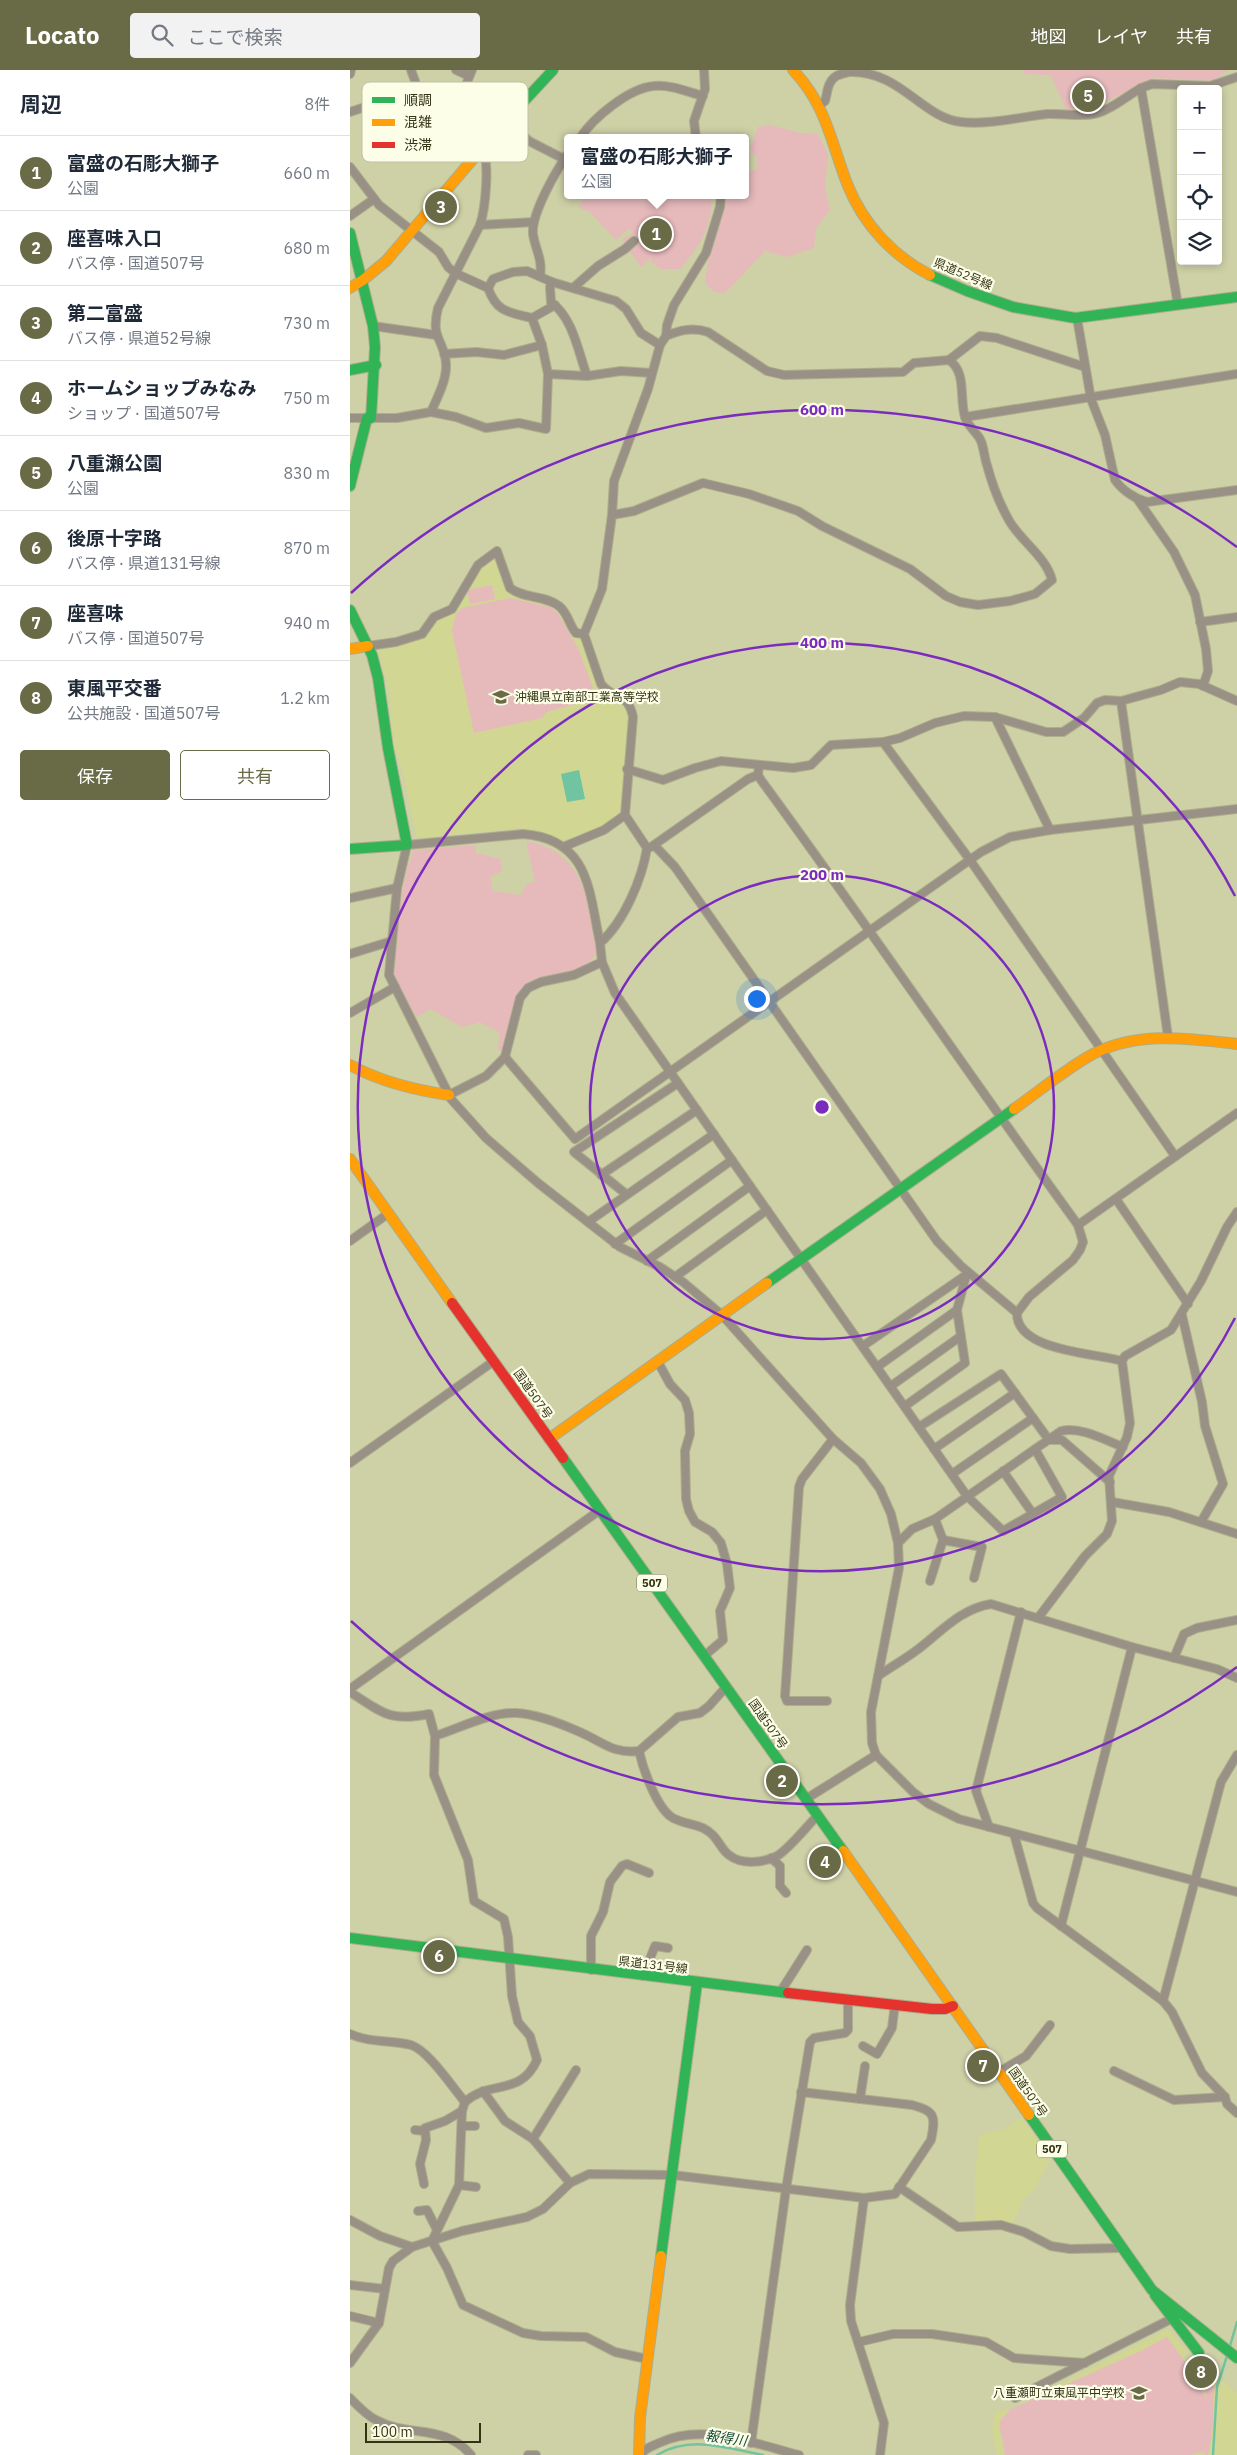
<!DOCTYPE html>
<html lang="ja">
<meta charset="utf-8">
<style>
body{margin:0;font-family:"IBM Plex Sans","Noto Sans JP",sans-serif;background:#f2f2f3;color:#1f2937}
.controls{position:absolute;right:15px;top:15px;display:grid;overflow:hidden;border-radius:5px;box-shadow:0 2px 8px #0003}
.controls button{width:45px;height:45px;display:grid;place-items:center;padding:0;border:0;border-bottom:1px solid #e0e1e3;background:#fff;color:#1f2937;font:25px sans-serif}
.scale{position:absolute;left:15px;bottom:12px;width:116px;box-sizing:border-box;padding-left:5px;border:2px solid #333414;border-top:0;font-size:14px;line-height:18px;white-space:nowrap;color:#333414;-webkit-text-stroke:4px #fdfee8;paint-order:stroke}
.you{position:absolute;left:406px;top:928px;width:18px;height:18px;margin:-12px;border:4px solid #fff;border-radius:50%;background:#1a73e8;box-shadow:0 0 0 8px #1a73e833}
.badge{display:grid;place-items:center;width:32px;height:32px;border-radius:50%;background:#696b47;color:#fff;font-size:16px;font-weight:700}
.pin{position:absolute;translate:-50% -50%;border:2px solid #fff;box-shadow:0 1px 5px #0006}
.popup{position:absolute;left:214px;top:64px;width:185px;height:65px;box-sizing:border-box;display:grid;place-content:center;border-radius:5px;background:#fff;filter:drop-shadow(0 1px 4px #0005);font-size:16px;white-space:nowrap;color:#747a83}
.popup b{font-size:19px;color:#1f2937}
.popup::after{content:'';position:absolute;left:50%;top:100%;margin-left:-10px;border:10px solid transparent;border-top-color:#fff}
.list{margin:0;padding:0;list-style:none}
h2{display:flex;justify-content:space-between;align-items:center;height:65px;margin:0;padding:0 20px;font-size:21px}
h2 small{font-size:16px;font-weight:400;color:#747a83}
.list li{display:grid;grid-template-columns:32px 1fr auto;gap:15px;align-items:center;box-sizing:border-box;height:75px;padding:0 20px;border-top:1px solid #e0e1e3}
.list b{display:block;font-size:19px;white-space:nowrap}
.list p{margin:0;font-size:16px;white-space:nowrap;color:#747a83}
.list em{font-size:16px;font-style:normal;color:#747a83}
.actions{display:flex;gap:10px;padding:15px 20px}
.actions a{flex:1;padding:11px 0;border:1px solid #696b47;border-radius:5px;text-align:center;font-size:18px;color:#696b47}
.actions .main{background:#696b47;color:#fff}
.icon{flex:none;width:28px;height:28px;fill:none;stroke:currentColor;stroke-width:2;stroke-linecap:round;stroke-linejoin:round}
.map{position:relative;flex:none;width:887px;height:2385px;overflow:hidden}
header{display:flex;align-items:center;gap:30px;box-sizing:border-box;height:70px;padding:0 25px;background:#696b47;color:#fff}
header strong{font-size:24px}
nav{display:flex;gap:28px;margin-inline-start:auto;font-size:18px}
.search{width:350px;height:45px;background:#f2f2f3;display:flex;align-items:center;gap:12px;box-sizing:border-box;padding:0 18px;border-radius:5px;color:#747a83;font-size:19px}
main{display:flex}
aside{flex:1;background:#fff}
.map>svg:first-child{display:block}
.built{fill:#d2d693}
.green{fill:#e6b9bb}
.water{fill:#70c49f}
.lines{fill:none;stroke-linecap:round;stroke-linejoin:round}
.stream{stroke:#70c49f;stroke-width:2.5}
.street-casing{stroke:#acae8c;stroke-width:10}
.fast-casing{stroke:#acae8c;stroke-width:12}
.slow-casing{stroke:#acae8c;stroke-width:12}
.jam-casing{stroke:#acae8c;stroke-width:12}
.street{stroke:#9a9186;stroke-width:8}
.fast{stroke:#30b455;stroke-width:10}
.slow{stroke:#ff9f0a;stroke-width:10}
.jam{stroke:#e5322d;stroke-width:10}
.ring{fill:none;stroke:#7b2cbf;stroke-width:2.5}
.labels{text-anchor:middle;stroke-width:4.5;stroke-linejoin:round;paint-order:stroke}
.shield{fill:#fdfee8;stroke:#707154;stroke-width:1}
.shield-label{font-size:11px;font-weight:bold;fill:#333414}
.street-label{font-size:12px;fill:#333414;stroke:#fdfee8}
.poi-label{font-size:12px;fill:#333414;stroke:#fdfee8;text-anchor:start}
.water-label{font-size:14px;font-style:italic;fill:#194b3c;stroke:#fdfee8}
.key{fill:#fdfee8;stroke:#c0c1a8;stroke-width:1}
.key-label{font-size:14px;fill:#333414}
.centre{fill:#7b2cbf;stroke:#fdfee8;stroke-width:2.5}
.ring-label{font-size:15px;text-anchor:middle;font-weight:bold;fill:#7b2cbf;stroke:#fdfee8;stroke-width:4.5;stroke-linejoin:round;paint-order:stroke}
</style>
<header>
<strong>Locato</strong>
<div class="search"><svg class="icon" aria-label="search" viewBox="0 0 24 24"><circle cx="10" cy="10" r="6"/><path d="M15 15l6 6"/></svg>ここで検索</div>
<nav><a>地図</a><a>レイヤ</a><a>共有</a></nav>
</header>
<main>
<aside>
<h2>周辺<small>8件</small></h2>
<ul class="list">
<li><span class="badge">1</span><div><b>富盛の石彫大獅子</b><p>公園</p></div><em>660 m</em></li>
<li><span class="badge">2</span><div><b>座喜味入口</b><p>バス停 · 国道507号</p></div><em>680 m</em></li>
<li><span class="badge">3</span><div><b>第二富盛</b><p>バス停 · 県道52号線</p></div><em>730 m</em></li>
<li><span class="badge">4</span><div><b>ホームショップみなみ</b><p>ショップ · 国道507号</p></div><em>750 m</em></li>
<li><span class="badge">5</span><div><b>八重瀬公園</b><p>公園</p></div><em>830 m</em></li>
<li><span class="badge">6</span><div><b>後原十字路</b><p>バス停 · 県道131号線</p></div><em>870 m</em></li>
<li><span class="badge">7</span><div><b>座喜味</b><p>バス停 · 国道507号</p></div><em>940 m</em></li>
<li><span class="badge">8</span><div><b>東風平交番</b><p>公共施設 · 国道507号</p></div><em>1.2 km</em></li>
</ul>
<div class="actions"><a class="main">保存</a><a>共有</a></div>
</aside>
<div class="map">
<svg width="887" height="2385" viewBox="0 0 887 2385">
<rect width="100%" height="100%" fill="#ced0a6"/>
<g class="built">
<polygon points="143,487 146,487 156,517 207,538 226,566 234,571 247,613 274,634 278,640 278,670 271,741 258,754 222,768 211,770 195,763 170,758 70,768 66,765 52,699 43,673 39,620 28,580 30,577 47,575 94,546 129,497"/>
<polygon points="672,2048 701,2089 684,2120 672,2132 663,2153 649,2150 625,2151 625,2105 629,2065 652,2060"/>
<polygon points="818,2259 838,2282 833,2286 850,2312 861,2305 872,2310 887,2324 887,2385 647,2385 642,2361 645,2341 661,2339"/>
</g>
<g class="green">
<polygon points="673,0 878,0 863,11 803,8 748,36 735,40 716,39 701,5 674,4"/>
<polygon points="419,55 451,63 468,64 478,85 475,117 480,140 466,158 464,178 436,187 415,181 375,223 364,222 355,213 359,184 376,125 395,125 395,103 408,98 407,88 400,80 408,57"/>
<path d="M234 125H360C366 153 347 179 330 199H310L302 192 301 188 291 197 272 170 284 162 278 159 266 170 240 142 229 138Z"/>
<polygon points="142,515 145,529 120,534 117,520"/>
<polygon points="160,528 200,537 207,542 228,578 247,628 196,642 192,648 124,663 102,561 106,544 112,538"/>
<path d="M176 771C238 783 236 832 247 883L234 898 176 915 154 982 148 980 150 963 130 952 112 957 81 939 66 947C59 933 48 920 43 906 38 891 55 794 64 780L126 775V783L150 789 152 801 140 807 143 821 171 825 176 815 185 811Z"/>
<polygon points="817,2267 847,2308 857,2331 853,2311 861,2305 854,2296 865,2305 862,2364 858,2385 855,2385 854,2382 841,2385 655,2385 649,2352 661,2339 793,2280"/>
</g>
<polygon class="water" points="229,700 235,729 217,732 211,704"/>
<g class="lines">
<g class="stream">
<polyline points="880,2276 887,2252"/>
<path d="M307 2385C341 2365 377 2378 413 2385"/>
<polyline points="863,2385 867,2317 877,2286"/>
</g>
<g class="street-casing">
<g id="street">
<polyline points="61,0 69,22"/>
<polyline points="106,0 119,6"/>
<polyline points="0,4 1,0"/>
<polyline points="791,18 802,14 860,16 887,7"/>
<polyline points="111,27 122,0"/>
<path d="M471 34 475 31C477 25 477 18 480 13 484 5 491 4 499 2 550 0 572 48 611 52 639 55 670 47 698 44 714 43 732 48 748 43 762 39 777 26 791 18L828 235"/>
<polyline points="0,42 60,22 111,27 124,35 146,61"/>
<polyline points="157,49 179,71 214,89"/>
<path d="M230 68C243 48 279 18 304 16 319 14 338 22 353 26"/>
<polyline points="346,68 344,51 355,19 354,0"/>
<path d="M0 97 29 135 89 182 98 197 105 203 138 218C147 243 159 242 182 248L192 275 198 304 237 306 271 301 301 303"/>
<polyline points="0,146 24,129"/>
<polyline points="130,155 184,152"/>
<path d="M190 206C193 189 185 179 183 164 181 144 206 101 217 85"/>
<path d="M202 212 200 217 201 232C223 248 228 281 237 306"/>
<polyline points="138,218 143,209 163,202 177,201 202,212 266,231 276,239 291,263 310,275"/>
<polyline points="223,218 248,196 275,179 284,171"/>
<polyline points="182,248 205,235"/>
<path d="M727 248 741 329 755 365 765 410C772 420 785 429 797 432L887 420"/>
<polyline points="23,256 86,265"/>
<polyline points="316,266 317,255 324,235 356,183 370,137 371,125"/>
<polyline points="94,284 126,282 154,285 192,275"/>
<polyline points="599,290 630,266 647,268 735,297"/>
<polyline points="81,342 106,347 136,358 169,353 196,359 198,304"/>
<polyline points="615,347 887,304"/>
<path d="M0 348H47L81 342C87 328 97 310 96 294 95 270 80 270 88 238L130 155C135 140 141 89 131 77"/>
<polyline points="788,430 824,482 845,525 856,579 858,601 853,616"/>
<path d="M262 445 284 441 353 413 399 424 448 441 472 456 560 499 596 526 610 532 628 535 660 531 685 524 702 510C696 487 672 472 660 452 650 435 642 414 637 395 634 387 634 376 630 369 626 362 617 355 615 347 609 328 617 302 599 290L564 293 553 302 434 305 417 301 358 262C343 257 330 260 316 266L310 275 298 319 264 411 262 445 252 519 234 564 251 614C265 631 278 622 283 647L275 745 297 778C292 809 274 852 250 873L252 892 265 923 617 1426 653 1461 712 1427 685 1379"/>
<polyline points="850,552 887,547"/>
<path d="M18 576 46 572 72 564 84 547 102 539 128 495 147 481 160 518C174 529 195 525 209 536 218 543 219 555 226 563L234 564"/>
<polyline points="771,631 818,967"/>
<polyline points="645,647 700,760"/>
<polyline points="533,672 620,790 825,1086"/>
<path d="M409 696 408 705 411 710C519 857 621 1008 728 1155L733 1172 730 1180 723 1190 679 1227 667 1243C666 1281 745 1283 772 1291"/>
<polyline points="277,699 313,710 345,698 371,691 443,698 461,695 481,675 533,672 550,668 585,653 614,646 645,647 696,662 713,662 734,648 747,633 755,630 771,631 811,620 830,612 849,614 887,631"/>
<polyline points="305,776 325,797 587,1171 611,1196 667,1243"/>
<polyline points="213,777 254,760 275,745"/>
<polyline points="301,777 398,709 408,705"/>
<polyline points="0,828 47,818"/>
<path d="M250 873C239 822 240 769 173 764L57 775 47 818 39 905 101 1029 136 1068 188 1113 270 1177 310 1197 333 1212 372 1245 483 1369 511 1393 530 1419 541 1444 548 1473 549 1498 521 1642 522 1673 526 1685 563 1722 579 1734 609 1749 887 1822"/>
<polyline points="0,884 42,871"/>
<polyline points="0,943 45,917"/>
<polyline points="155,987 225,1069 631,782 660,767 700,760 887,739"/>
<polyline points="99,1025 136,1006 155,987 170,928 178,918 191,912 224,905 252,892"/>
<polyline points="251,1105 347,1040"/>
<polyline points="276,1124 224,1082 328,1013"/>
<polyline points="766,1129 838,1234"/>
<polyline points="238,1152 364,1064"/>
<polyline points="728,1155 887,1043"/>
<polyline points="0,1171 39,1143"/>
<polyline points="265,1174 382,1090"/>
<polyline points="297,1191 400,1116"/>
<polyline points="325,1207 417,1140"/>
<polyline points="832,1245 852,1332 855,1356 873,1414 851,1452"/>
<polyline points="513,1276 616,1205"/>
<polyline points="308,1292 320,1314 335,1330 339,1343 340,1364 335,1381 336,1429 339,1441 345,1452 362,1462 371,1473 377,1494 380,1518 370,1541 373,1570 354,1586"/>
<polyline points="527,1297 607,1240"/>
<polyline points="541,1316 611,1266"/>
<polyline points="555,1336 615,1293 607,1240 616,1206"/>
<polyline points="569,1357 651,1304 699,1370 712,1370 760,1412"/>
<polyline points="584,1379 665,1323"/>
<polyline points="0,1393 144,1291"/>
<polyline points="653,1401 683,1444"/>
<polyline points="602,1404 683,1348"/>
<polyline points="762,1432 819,1442 887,1464"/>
<polyline points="593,1470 632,1477 624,1508"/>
<path d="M548 1473 562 1459 585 1449 711 1361C730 1356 755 1370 773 1377"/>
<polyline points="580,1511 593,1470 585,1449"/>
<polyline points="688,1548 735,1486 757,1464 762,1451 759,1406 777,1367 780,1353 772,1291 775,1286 821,1260 851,1211 877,1157 887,1142"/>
<polyline points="824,1588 834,1564 847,1558 887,1550"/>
<path d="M528 1606C541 1597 555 1589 567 1580 591 1562 610 1539 641 1534L782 1577 867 1599 887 1608"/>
<polyline points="0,1619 250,1440"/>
<path d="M0 1622C33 1643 39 1652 79 1644L85 1666 84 1705 118 1790 124 1831 154 1849 158 1867 162 1926 168 1952 180 1966 187 1990C170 2027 141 2009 115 2032L112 2041 109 2115 82 2171 97 2198 113 2235 173 2263 191 2266 236 2267 265 2282 297 2289"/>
<polyline points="477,1631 437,1631 435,1626 449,1417 452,1409 483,1369"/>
<path d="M85 1666C110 1658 140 1642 166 1643 188 1644 212 1654 232 1663 254 1673 264 1684 289 1681L328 1647 350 1643 359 1636 376 1617"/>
<path d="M289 1681C293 1699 307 1739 323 1748 332 1753 344 1754 353 1758 369 1766 369 1778 379 1785 391 1795 413 1793 427 1786 439 1779 457 1756 468 1745"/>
<polyline points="456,1729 526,1685"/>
<polyline points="639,1757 626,1721 671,1542"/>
<polyline points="664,1764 683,1833 687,1838 813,1931 822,1942 852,2003 875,2027 877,2034 887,2043"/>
<polyline points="421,1788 430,1796 430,1816 436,1823"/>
<polyline points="711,1856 782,1577"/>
<polyline points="241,1900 241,1866 253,1842 260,1812 272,1796 277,1794 299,1803"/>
<polyline points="293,1906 305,1876 318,1878"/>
<polyline points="431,1921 457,1880"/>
<polyline points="813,1931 871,1712 887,1685"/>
<path d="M0 1964C20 1973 40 1970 61 1975 78 1980 103 2018 115 2032"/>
<polyline points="513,1976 527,1984 542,1958 545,1934"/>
<polyline points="764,2001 824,2030 875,2027"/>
<polyline points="649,2002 676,1986 700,1955"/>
<polyline points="133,2021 155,2051 183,2069 220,2113"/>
<polyline points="510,2029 515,1996"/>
<polyline points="112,2056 125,2056"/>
<polyline points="65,2060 75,2061"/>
<polyline points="183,2069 226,2000"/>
<polyline points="74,2114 70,2094 76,2070 75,2058 95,2051 112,2041"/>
<polyline points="109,2115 126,2117"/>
<polyline points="549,2117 608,2157 651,2155 674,2162 701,2176 720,2179 770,2178"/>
<polyline points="514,2128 500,2235 501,2251 534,2353 530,2385"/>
<polyline points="68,2141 77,2140 87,2160"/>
<polyline points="0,2150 30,2166 62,2177"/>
<polyline points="0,2215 35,2219"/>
<polyline points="0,2246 29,2253"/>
<polyline points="509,2272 543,2264 582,2264 636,2272 664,2288 735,2293"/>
<path d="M0 2293 29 2253 39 2198 43 2191 62 2177 112 2161 177 2147 193 2139 220 2113 239 2104 323 2105 514 2128 545 2124 581 2070C586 2046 585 2041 562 2035L451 2022"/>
<path d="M0 2328C8 2336 16 2345 26 2350 59 2368 94 2353 121 2385"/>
<polyline points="665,2328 827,2246"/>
<polyline points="401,2373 436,2119 460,1972 464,1968 495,1963 498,1960 498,1929"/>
<polyline points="178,2385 186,2385"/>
<path d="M290 2385C295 2378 302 2376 309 2373 353 2352 405 2374 449 2385"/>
</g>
</g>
<g class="fast-casing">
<g id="fast">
<polyline points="151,56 203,0"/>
<polyline points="0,163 23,256 25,277 21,348"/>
<polyline points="580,205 617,221 663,237 725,248 887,227"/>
<polyline points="0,300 26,295"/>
<polyline points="0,416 17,348"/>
<polyline points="0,540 22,585 28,608 38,678 57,775 0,779"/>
<polyline points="417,1213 664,1039"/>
<polyline points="213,1388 493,1781"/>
<polyline points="0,1868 438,1923"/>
<polyline points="679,2045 802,2220 887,2288"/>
<polyline points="311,2186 347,1913"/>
<polyline points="805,2225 849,2283"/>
</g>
</g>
<g class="slow-casing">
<g id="slow">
<path d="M443 0C477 36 481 73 498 116 514 155 543 186 580 205"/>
<polyline points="0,218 13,210 36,191 151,56"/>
<polyline points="0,579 18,576"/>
<path d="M0 995C31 1012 64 1020 99 1025"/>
<path d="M664 1039C688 1022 711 1003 736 988 782 960 837 968 887 974"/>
<polyline points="0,1089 102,1233"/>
<polyline points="199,1369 417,1213"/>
<polyline points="493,1781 679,2045"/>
<polyline points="289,2385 290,2348 311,2186"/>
</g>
</g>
<g class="jam-casing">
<g id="jam">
<polyline points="102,1233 213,1388"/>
<polyline points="438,1923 582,1939 595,1939 603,1936"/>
</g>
</g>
<use href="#street" class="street"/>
<use href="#fast" class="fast"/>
<use href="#slow" class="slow"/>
<use href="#jam" class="jam"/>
</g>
<g class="ring">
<circle cx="472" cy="1037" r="232"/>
<path d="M885 1248A464 464 0 1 1 885 826"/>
<path d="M887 1597A697 697 0 0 1 1 1551M1 523A697 697 0 0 1 887 477"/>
</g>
<defs>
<g id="school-bare" transform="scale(1.35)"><path d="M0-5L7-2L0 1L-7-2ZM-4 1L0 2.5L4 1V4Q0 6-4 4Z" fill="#696b47" stroke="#fdfee8" stroke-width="2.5" paint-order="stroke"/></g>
</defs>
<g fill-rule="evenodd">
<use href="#school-bare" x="151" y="627"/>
<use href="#school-bare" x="789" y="2323"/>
</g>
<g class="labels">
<g class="shield">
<rect x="287" y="1504.5" width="30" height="17" rx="4"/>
<rect x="687" y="2070.5" width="30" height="17" rx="4"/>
</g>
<g class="shield-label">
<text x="302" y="1517">507</text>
<text x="702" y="2083">507</text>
</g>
<g class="street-label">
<text transform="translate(613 204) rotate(23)" y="4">県道52号線</text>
<text transform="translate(183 1324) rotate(55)" y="4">国道507号</text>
<text transform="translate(418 1654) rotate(55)" y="4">国道507号</text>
<text transform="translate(303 1895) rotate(7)" y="4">県道131号線</text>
<text transform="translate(678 2022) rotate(55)" y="4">国道507号</text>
</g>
<g class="poi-label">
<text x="165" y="631">沖縄県立南部工業高等学校</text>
<text x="775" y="2327" text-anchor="end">八重瀬町立東風平中学校</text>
</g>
<g class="water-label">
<text transform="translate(376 2368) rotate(8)" y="5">報得川</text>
</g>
</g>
<rect x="12" y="12" width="166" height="80" rx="8" class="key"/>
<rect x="22" y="27" width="23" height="6" fill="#30b455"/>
<rect x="22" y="49" width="23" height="7" fill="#ff9f0a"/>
<rect x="22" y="72" width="23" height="6" fill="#e5322d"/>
<g class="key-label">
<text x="54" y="35">順調</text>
<text x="54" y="57">混雑</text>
<text x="54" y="80">渋滞</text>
</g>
<circle cx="472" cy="1037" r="8" class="centre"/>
<g class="ring-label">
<text x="472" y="345">600 m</text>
<text x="472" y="578">400 m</text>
<text x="472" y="810">200 m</text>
</g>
</svg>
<div class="controls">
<button>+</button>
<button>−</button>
<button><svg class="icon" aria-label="locate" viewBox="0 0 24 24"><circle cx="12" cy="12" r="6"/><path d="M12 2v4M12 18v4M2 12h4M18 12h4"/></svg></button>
<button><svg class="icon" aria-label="layers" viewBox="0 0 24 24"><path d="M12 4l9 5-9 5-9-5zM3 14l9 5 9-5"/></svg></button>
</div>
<div class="scale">100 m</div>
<div class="you"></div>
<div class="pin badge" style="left:306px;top:164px">1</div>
<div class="popup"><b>富盛の石彫大獅子</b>公園</div>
<div class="pin badge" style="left:432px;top:1711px">2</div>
<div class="pin badge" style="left:91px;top:137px">3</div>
<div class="pin badge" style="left:475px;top:1792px">4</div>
<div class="pin badge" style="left:738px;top:26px">5</div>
<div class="pin badge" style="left:89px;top:1886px">6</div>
<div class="pin badge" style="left:633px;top:1996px">7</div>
<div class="pin badge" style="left:851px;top:2302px">8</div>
</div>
</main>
